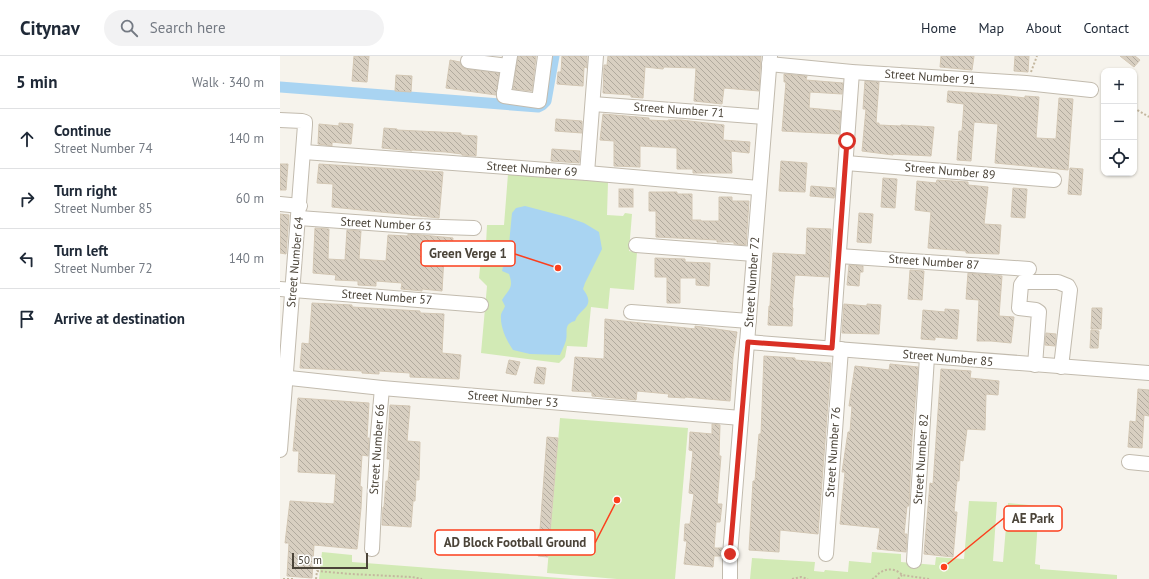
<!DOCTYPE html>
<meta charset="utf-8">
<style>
body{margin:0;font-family:"PT Sans",sans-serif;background:#f2f2f3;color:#1f2937}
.controls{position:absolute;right:12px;top:12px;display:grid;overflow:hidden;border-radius:8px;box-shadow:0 1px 3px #0004}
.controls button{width:36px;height:36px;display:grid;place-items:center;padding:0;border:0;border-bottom:1px solid #e0e1e3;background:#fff;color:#1f2937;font:20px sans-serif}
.scale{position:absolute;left:12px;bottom:10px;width:76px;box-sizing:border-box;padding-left:4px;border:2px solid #4b4439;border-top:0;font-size:11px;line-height:14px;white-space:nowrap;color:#4b4439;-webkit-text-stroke:3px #fff;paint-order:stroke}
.stop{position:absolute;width:12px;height:12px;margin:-9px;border:3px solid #d93025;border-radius:50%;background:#fff}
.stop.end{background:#d93025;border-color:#fff;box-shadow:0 1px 4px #0008}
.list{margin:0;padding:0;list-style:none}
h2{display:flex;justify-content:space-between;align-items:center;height:52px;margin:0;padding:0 16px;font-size:17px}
h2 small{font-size:13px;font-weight:400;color:#747a83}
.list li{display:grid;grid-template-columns:26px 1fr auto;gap:12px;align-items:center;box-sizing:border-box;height:60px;padding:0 16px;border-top:1px solid #e0e1e3}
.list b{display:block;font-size:15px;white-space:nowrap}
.list p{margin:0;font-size:13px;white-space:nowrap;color:#747a83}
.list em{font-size:13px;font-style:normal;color:#747a83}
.icon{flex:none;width:22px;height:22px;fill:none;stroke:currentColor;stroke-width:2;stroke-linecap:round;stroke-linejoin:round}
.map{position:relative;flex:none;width:869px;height:523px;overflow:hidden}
header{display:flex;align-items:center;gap:24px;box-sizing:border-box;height:56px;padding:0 20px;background:#fff;border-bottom:1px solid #e0e1e3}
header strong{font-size:19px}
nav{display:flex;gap:22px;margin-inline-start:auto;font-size:14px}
.search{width:280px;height:36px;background:#f2f2f3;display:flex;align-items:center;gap:10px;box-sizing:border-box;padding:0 14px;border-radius:22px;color:#747a83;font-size:15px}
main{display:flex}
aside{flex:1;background:#fff}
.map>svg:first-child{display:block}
.green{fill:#d2eab5}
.water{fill:#a9d4f2}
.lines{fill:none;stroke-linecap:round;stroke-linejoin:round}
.canal{stroke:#a9d4f2;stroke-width:11}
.building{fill:url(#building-back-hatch);stroke:#d3c7b4}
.minor-casing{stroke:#c2bbae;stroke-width:16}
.path{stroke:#c4b79f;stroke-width:2;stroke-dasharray:2 2;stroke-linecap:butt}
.minor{stroke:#fff;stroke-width:14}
.route{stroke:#d93025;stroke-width:5}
.labels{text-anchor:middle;stroke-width:4;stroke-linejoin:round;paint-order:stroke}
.street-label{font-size:12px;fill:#4b4439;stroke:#fff}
.leader{fill:none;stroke:#fc3f1d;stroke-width:1.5}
.callout-dot{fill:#fc3f1d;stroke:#fff;stroke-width:1.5}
.callout{fill:#fff;stroke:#fc3f1d;stroke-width:1.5}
.callout-label{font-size:13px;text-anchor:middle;font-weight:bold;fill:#4b4439}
</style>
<header>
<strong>Citynav</strong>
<div class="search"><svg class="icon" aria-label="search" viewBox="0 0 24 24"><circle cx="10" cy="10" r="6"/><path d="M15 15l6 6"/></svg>Search here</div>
<nav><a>Home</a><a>Map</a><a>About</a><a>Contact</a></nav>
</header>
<main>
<aside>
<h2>5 min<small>Walk · 340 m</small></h2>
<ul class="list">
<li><svg class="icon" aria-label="ahead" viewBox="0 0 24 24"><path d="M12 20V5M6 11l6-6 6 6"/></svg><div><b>Continue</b><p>Street Number 74</p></div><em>140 m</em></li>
<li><svg class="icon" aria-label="right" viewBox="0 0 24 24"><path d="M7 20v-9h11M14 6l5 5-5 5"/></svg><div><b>Turn right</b><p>Street Number 85</p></div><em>60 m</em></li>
<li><svg class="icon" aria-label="left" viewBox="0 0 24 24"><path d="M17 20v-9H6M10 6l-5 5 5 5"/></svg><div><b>Turn left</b><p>Street Number 72</p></div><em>140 m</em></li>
<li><svg class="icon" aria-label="arrive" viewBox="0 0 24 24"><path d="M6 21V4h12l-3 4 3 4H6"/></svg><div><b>Arrive at destination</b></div></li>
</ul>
</aside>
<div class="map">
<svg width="869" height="523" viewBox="0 0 869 523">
<defs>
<pattern id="building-back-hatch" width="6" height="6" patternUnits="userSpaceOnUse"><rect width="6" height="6" fill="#d8cfc1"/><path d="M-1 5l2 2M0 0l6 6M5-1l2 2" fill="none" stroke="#b1aa9e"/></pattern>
</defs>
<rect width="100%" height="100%" fill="#f6f3ec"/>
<g class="green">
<polygon points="228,118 328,126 327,159 343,160 345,157 352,158 349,195 357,196 354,234 330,232 328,253 311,251 307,291 287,290 285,301 279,307 201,297 207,230 199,222 201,202 206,188 207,169 224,169"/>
<polygon points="280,362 408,372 395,523 337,523 267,517"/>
<polygon points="689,445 717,446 713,505 723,506 728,447 759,450 755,508 760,509 760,513 837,519 837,523 470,523 472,502 535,506 534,515 544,516 545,514 568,516 569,505 591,507 592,496 621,498 621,506 655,509 656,501 684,503"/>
<polygon points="42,496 72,499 72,506 294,523 39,523"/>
</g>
<path class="water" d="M245 150 287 161 304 167 319 176 322 193 305 227 303 233C317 252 300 251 295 265 283 268 288 276 286 284 285 288 282 295 280 299L250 298 233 294C227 285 220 272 221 259 221 257 224 253 225 250L222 244C229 233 234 232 229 218L222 215 223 211 226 209 223 195 225 192 228 191 229 188 232 157 236 152Z"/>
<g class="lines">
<polyline class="canal" points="0,31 258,51 262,49 266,45 274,0"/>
</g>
<g class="building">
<polygon points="74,0 89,0 87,26 72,25"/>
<polygon points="238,0 256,0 252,35 233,33"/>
<polygon points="282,0 307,0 307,12 304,11 303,30 277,28 278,16 281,16"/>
<polygon points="328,0 481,0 479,35 444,32 442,48 414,45 416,12 384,11 383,13 365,11 363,42 351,41 351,39 323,37 324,9 327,9"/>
<polygon points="661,0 694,0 692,14 660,11"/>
<polygon points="735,0 749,0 748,16 734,15"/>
<polygon points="840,0 855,0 860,4 854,11"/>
<polygon points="170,4 180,6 183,12 187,13 219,17 216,39 166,32"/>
<polygon points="504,18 527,20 526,24 563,27 562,38 530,36 529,52 561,55 559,78 502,75 506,26 504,26"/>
<polygon points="116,19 132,20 131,36 115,35"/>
<polygon points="585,25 599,26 596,67 599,67 599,69 620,70 621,69 654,71 651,100 613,98 613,99 582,95 586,53 583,53"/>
<polygon points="668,35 721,39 745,42 745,40 759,41 756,82 776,83 779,42 793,43 788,114 715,107 718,68 694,66 691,105 677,104 679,75 682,75 684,48 667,46"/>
<polygon points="323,58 369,62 369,64 388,65 388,64 401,64 444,69 443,84 470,86 469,97 451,95 452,117 413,117 413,113 397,113 397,92 360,90 360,111 334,110 334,85 320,84"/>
<polygon points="276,63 302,65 302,77 275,75"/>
<polygon points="59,67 73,68 71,88 52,86 52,90 38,88 39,68 59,70"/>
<polygon points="104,72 117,73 117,74 181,77 181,79 197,80 196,100 182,99 182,98 166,96 132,94 132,95 102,92"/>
<polygon points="272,93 300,95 299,107 271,105"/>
<polygon points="501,105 527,107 525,136 499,135"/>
<polygon points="0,108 8,108 6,134 0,134"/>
<polygon points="39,108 163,116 159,162 52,151 53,128 37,127"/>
<polygon points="790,112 803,113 801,139 788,138"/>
<polygon points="603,122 617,123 615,152 601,151"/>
<polygon points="657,124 688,126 688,129 708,131 704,168 721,169 719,198 686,197 686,195 648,192 651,156 635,154 637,125 656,127"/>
<polygon points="531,130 555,132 554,142 530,140"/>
<polygon points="733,132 747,133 745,162 731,161"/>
<rect x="339" y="133" width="14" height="18"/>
<polygon points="369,136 397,136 397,138 412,138 412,164 421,164 421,165 439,165 439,141 452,141 452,145 469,145 466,189 454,188 454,186 437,186 437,184 376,181 376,155 369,155"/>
<polygon points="579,157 593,158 591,187 577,186"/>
<polygon points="0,158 9,159 6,198 0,197"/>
<polygon points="35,172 49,173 48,203 65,204 67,174 81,175 79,203 106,205 108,179 128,180 128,178 142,179 173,182 171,202 164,201 162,235 142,233 142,235 121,233 122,227 96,225 96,230 78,229 78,225 55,224 56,219 33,217"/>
<polygon points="527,172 551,173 549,221 515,219 512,251 513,252 512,270 488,269 489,250 490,250 493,197 526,199"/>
<polygon points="375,202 405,203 405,206 430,207 429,230 416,229 416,222 400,222 400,247 387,247 387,221 375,221"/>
<polygon points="569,209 583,210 583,216 580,216 579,230 567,229"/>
<polygon points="630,214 644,215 642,244 628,243"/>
<polygon points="688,217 722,220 719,260 734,261 731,287 711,285 697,285 699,244 686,243"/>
<polygon points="32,247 72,249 72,251 140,255 140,257 164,258 162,297 181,299 179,323 130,321 130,317 99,315 99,318 82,317 82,315 20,312 22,287 29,288"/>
<polygon points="564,248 587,250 587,248 601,249 599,278 562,277"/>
<polygon points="812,252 822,252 821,273 811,273"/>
<polygon points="665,253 679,254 677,283 655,281 655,284 641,283 643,254 665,256"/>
<polygon points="325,263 415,273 415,270 457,276 453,301 450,345 405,341 405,342 388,341 389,338 357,335 356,344 312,340 312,336 292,335 295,301 324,303"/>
<polygon points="811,274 819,275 818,292 810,292"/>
<polygon points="766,277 776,278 775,290 765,289"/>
<polygon points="484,300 515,302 515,304 551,307 538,478 500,474 499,496 469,494 473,425 475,425 479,378 481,378"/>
<polygon points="229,304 240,306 236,319 226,317"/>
<polygon points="610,308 638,311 632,381 629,450 627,450 624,478 627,478 626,496 597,493 600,472 560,468 565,416 562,416 568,376 570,376 572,350 569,350 575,310 609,314"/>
<polygon points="257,311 266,312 264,328 254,327"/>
<polygon points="661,313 691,315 690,322 719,325 718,339 706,338 705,374 687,373 683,405 680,404 679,425 677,425 674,456 677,456 673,501 644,498 650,427 653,428"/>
<polygon points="858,333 869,334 869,360 864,359 862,392 848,391 850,365 856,366"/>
<polygon points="18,342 89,347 87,382 89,382 88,400 82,399 80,430 82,431 81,452 77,493 34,489 32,522 7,520 9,487 5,487 10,445 54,448 56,418 18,416 19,395 13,395"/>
<polygon points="110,349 130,350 127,385 140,386 139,424 136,424 135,445 133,445 131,471 102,469 103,451 104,451 106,425 108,425 110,403 107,403"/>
<polygon points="432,368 440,369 439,400 441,400 437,448 442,448 440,466 436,466 434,492 442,492 442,500 434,500 433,511 404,508 407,485 404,485 405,468 410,468 414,438 409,437 413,395 409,394 410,376 432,378"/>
<polygon points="267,381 278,382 268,501 258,500"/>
</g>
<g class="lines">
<g class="minor-casing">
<g id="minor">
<polyline points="188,5 228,10"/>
<polyline points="489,8 572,16 746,27 811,34"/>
<polyline points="225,31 230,0"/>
<polyline points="224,36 224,40 259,45 265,0"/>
<polyline points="313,48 485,61"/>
<polyline points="0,64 22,65 25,66 25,69 0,394"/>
<polyline points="24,96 307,117 479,132"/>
<polyline points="566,107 774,124"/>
<polyline points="307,117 316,0"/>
<polyline points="0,148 20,150"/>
<polyline points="19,162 131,170 194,172"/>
<polyline points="356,189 474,198"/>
<polyline points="559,200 749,213"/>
<polyline points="0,233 201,249"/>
<polyline points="351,256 469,265"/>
<polyline points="467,286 869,317"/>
<polyline points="552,292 572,16"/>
<polyline points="755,309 759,256 756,254 739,252 741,229 743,226 778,226 788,230 790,234 781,311"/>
<polyline points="0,321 102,332 461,362"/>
<polyline points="849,406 869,408"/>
<polyline points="92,493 97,389 102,332"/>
<polyline points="546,498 561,293"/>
<polyline points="634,505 647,301"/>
<polyline points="450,523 450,499 490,0"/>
</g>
</g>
<g class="path">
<polyline points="751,16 757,0"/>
<polyline points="854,52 869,61"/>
<polyline points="3,523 14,523"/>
<polyline points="36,523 37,515 71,518 132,521 142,523"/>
<polyline points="512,523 521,521 528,523"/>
<path d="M592 523 595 522C600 513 614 510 622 519L649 523"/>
<polyline points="618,523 622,519"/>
</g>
<use href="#minor" class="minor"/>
</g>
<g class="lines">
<polyline class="route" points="450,498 468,286 552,292 567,85"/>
</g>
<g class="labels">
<g class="street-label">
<text transform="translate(650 21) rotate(4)" y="4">Street Number 91</text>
<text transform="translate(399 54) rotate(4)" y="4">Street Number 71</text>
<text transform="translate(252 113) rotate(4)" y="4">Street Number 69</text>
<text transform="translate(670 115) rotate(5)" y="4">Street Number 89</text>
<text transform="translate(106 168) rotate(3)" y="4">Street Number 63</text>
<text transform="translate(15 206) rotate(-85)" y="4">Street Number 64</text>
<text transform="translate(654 206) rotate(4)" y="4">Street Number 87</text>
<text transform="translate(472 226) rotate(-86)" y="4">Street Number 72</text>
<text transform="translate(107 241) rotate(4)" y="4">Street Number 57</text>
<text transform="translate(668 302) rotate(5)" y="4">Street Number 85</text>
<text transform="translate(233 343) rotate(5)" y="4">Street Number 53</text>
<text transform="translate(97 393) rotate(-86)" y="4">Street Number 66</text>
<text transform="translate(553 396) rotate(-86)" y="4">Street Number 76</text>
<text transform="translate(641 403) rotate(-86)" y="4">Street Number 82</text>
</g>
</g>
<path class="leader" d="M278 212L235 198M664 511L724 462M337 444L315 487"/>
<g class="callout-dot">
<circle cx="278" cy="212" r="4"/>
<circle cx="664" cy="511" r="4"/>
<circle cx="337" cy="444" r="4"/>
</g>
<g class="callout">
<rect x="141" y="185" width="94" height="25" rx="4"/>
<rect x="724" y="450" width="58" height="25" rx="4"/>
<rect x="155" y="474" width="160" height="25" rx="4"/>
</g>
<g class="callout-label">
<text x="188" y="202">Green Verge 1</text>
<text x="753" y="467">AE Park</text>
<text x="235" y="491">AD Block Football Ground</text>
</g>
</svg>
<div class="controls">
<button>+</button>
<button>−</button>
<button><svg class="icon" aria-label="locate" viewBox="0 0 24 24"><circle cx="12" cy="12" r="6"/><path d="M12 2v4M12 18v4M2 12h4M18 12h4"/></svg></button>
</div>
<div class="scale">50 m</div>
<div class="stop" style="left:567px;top:85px"></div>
<div class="stop end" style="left:450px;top:498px"></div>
</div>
</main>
